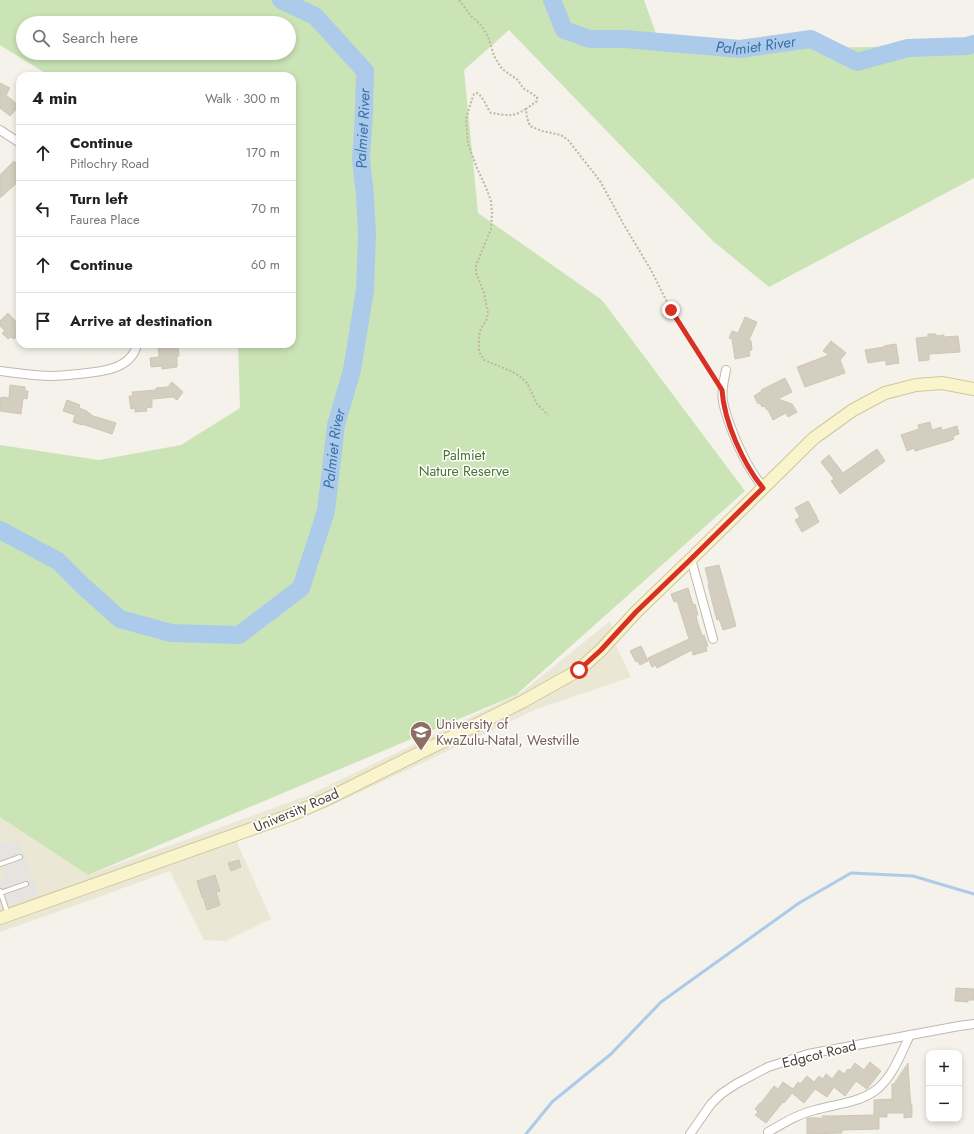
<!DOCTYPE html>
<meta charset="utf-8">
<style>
body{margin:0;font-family:Jost,sans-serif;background:#f6f6f6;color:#222}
.controls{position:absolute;right:12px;bottom:12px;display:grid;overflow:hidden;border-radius:8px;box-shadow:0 2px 6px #0003}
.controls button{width:36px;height:36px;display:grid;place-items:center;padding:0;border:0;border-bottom:1px solid #e0e0e0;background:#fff;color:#222;font:20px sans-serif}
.stop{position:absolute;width:12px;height:12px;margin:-9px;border:3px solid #d93025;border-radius:50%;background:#fff}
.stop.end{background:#d93025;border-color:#fff;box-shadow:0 1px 4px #0008}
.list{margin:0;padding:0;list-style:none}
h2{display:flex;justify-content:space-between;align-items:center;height:52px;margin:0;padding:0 16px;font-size:17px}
h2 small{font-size:13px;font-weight:400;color:#767676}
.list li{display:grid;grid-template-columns:26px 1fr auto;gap:12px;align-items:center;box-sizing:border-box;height:56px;padding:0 16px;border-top:1px solid #e0e0e0}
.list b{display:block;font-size:15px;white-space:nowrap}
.list p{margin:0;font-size:13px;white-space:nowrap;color:#767676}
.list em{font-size:13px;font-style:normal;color:#767676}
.icon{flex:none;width:22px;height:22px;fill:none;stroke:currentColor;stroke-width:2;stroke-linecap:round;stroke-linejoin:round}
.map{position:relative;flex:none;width:974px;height:1134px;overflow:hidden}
.search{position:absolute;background:#fff;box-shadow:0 2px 6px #0003;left:16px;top:16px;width:280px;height:44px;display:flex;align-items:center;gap:10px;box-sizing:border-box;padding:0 14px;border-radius:22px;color:#767676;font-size:15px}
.panel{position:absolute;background:#fff;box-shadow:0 2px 6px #0003;left:16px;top:72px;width:280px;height:276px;border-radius:12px}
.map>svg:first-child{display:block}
.education{fill:#ebe7d5}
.green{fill:#cbe4b6;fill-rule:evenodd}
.parking{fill:#e5e4e1}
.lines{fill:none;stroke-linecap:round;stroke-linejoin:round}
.stream{stroke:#accbeb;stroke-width:3}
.river{stroke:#accbeb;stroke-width:18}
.building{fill:#d4cec0;stroke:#cfc7b4}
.lane-casing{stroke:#bebaad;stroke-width:6}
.street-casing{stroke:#bebaad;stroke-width:10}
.secondary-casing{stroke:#cfc79d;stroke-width:14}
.path{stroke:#bfb7a0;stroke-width:2;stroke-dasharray:2 2;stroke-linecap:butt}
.lane{stroke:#fff;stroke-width:4}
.street{stroke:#fff;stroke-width:8}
.secondary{stroke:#faf4cd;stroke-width:12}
.route{stroke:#d93025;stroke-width:5}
.labels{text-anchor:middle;stroke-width:3;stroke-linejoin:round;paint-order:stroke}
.park-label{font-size:14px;fill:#437430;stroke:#fff}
.education-label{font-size:14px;fill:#785e54;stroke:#fff;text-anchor:start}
.street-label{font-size:14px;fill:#474339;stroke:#fff}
.water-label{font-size:15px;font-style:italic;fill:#3a70ab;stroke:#fff}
</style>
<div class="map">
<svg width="974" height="1134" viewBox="0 0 974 1134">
<rect width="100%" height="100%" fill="#f4f2ea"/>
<polygon class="education" points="610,621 617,648 631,677 537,709 328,807 236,840 271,919 225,941 204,940 170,871 85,902 0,932 0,814 88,875 307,796 516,695 522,692"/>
<path class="green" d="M0 0H644L658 39 740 49 870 47 974 43V178L769 287 713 241 509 30 464 70 478 213 602 300 745 491 516 695 88 875 0 817V445L99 460 181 445 240 408 238 344H292V76H50L0 45ZM23 23H289V53H23Z"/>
<polygon class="parking" points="18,839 39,895 0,909 0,880 7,878 0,858 0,845"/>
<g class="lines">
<polyline class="stream" points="526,1134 552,1102 611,1054 661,1002 799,903 851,873 913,876 974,894"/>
<g class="river">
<path id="s1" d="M552 0 564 30 590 39H625L740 49 811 39 857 62 908 48 967 46 974 44"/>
<path id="s2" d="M0 530 58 561 83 586 120 619 171 633 239 635 301 588 326 511 336 425 352 370 365 290 367 234 365 196 361 159 364 112 365 71 315 16 281 0"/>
</g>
</g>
<g class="building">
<polygon points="0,83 10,88 6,95 19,106 10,116 0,108"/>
<polygon points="14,161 20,167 20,180 0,198 0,175"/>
<polygon points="8,313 20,326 20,333 14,339 11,337 8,339 2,333 5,331 0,326 0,321"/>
<polygon points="745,317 757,322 749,340 751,341 752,350 749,351 750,356 735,359 732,339 729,338 732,331 738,333"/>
<polygon points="928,334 936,334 936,336 944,335 944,337 958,336 960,352 929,354 929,360 919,361 916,338 928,337"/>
<polygon points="831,341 846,353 840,360 845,373 805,387 797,367 829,355 823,351"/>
<polygon points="166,344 178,344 179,356 177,356 177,367 162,369 162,366 151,367 150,358 159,357 158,346 166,346"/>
<polygon points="896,344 899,363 886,365 886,360 868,363 865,350 884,347 884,346"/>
<polygon points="785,378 792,392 778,399 792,404 797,412 788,417 786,413 773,420 768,410 767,410 764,406 762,407 760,403 758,404 754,396 762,391 761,390"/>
<polygon points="172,382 183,392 177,400 173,397 152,399 152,407 146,408 147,411 135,412 135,408 131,409 129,396 133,396 132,392 156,390 156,388 168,387"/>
<polygon points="10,385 25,387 25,391 28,391 27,399 23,398 21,414 0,411 0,398 2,398 2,397 9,398"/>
<polygon points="67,400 80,405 79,408 87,411 87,412 91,414 90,415 116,423 112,434 82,424 82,425 73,422 75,415 63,411"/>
<polygon points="930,422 932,430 941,427 942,430 944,430 957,426 959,434 953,436 954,439 949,441 915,451 914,448 907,451 901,435 919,429 918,425"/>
<polygon points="877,449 885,461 840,494 831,481 834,479 821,462 829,455 843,473"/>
<polygon points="808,501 817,517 817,518 819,522 802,532 795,520 800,517 795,508"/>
<polygon points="719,565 736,626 723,630 719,619 717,620 714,609 708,585 709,584 705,568"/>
<polygon points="688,588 693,605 695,604 698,615 696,615 697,620 702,636 704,635 708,646 706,646 707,651 693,655 692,650 657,668 656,665 652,667 648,658 689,639 677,601 674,602 671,594"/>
<polygon points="641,646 648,661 640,665 638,661 636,662 630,651"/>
<polygon points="239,860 241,867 231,871 228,863"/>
<polygon points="215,875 220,891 216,892 220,905 207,910 203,897 202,897 197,881"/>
<polygon points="956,988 974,989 974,1000 968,1000 968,1002 955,1001"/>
<polygon points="870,1062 881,1071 867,1089 856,1081 845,1096 834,1087 827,1097 815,1089 804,1103 792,1093 784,1103 783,1102 766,1123 755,1115 758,1112 755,1109 760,1103 761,1103 774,1086 778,1089 783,1082 793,1089 798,1082 800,1084 807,1076 814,1082 819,1076 823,1079 826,1074 832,1079 839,1070 844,1074 848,1069 850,1070 855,1063 864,1070"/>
<polygon points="908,1063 910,1096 911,1105 912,1105 912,1117 904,1118 904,1113 887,1113 887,1117 879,1117 879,1129 842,1130 842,1133 807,1134 807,1118 824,1118 822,1116 833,1116 874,1115 874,1100 892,1099 892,1084 894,1084"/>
</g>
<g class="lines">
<g class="lane-casing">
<g id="lane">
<polyline points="0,864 20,857"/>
<polyline points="0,891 8,914"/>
<polyline points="0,893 26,884"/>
</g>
</g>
<g class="street-casing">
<g id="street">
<polyline points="0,130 20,143"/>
<path d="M726 370C724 380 721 391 723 401 724 409 727 417 730 425 738 447 748 469 763 487"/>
<path d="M0 371C18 373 35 376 53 376 61 376 69 375 78 374 99 372 132 370 137 344"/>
<polyline points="691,559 713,639"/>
<path d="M768 1132C784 1123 798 1114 815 1110 836 1104 859 1103 876 1090 893 1077 901 1053 910 1035"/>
<polyline points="690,1134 711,1104 721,1094 736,1084 768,1067 808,1054 959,1026 974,1024"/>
</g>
</g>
<g class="secondary-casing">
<polyline id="secondary" points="0,918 291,815 329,798 522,702 579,670 601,650 636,612 691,559 814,438 853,410 885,393 916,385 942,383 974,389"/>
</g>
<g class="path">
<polyline points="459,0 472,17 480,24 488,36 494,56 502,69 518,80 523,88 537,97 537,101 526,109 527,118 530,126 542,131 561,135 568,140 600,181 624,225 651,270 671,310 715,379"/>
<path d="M526 109C511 118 508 115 491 113 486 107 484 97 477 93L474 94 472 99 466 119 468 144 477 168 487 190 491 201 492 214 491 229 476 265V273L484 293 488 313 486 321 481 328 479 336V352L484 360 513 372 522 378 527 383 537 404 548 415"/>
</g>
<use href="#lane" class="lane"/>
<use href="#street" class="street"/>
<use href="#secondary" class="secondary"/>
</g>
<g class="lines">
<path class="route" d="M579 670 601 650 636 612 691 559 763 488C743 464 724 421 722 390L671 310"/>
</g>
<defs>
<g id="university-pin" transform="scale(1.15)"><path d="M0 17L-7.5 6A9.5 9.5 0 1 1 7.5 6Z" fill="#8d6e63" stroke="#fff"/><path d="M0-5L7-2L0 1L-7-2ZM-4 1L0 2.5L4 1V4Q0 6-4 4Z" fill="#fff"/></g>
</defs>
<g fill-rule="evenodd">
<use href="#university-pin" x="421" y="732"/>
</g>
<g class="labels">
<g class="park-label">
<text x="464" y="460">Palmiet<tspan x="464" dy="16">Nature Reserve</tspan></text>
</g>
<g class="education-label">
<text x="436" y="729">University of<tspan x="436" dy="16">KwaZulu-Natal, Westville</tspan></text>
</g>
<g class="street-label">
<text transform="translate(296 810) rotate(-23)" y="5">University Road</text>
<text transform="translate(819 1054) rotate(-14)" y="5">Edgcot Road</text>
</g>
<g class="water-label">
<text dy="5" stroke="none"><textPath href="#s1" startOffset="226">Palmiet River</textPath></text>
<text dy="5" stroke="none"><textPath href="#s2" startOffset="817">Palmiet River</textPath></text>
<text dy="5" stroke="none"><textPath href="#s2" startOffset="493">Palmiet River</textPath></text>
</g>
</g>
</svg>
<div class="controls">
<button>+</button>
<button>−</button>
</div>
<div class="stop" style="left:579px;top:670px"></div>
<div class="stop end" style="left:671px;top:310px"></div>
<div class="search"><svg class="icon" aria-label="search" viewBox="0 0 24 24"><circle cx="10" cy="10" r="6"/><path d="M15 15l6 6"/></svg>Search here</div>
<section class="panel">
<h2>4 min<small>Walk · 300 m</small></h2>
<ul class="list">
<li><svg class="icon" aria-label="ahead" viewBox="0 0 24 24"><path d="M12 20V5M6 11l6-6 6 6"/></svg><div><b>Continue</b><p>Pitlochry Road</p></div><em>170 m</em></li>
<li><svg class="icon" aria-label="left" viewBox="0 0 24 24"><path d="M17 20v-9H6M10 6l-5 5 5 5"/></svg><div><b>Turn left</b><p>Faurea Place</p></div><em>70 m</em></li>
<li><svg class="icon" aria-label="ahead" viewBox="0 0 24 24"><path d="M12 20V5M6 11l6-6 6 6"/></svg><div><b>Continue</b></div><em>60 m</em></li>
<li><svg class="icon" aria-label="arrive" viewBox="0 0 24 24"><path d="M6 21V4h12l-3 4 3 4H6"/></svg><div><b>Arrive at destination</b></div></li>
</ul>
</section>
</div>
